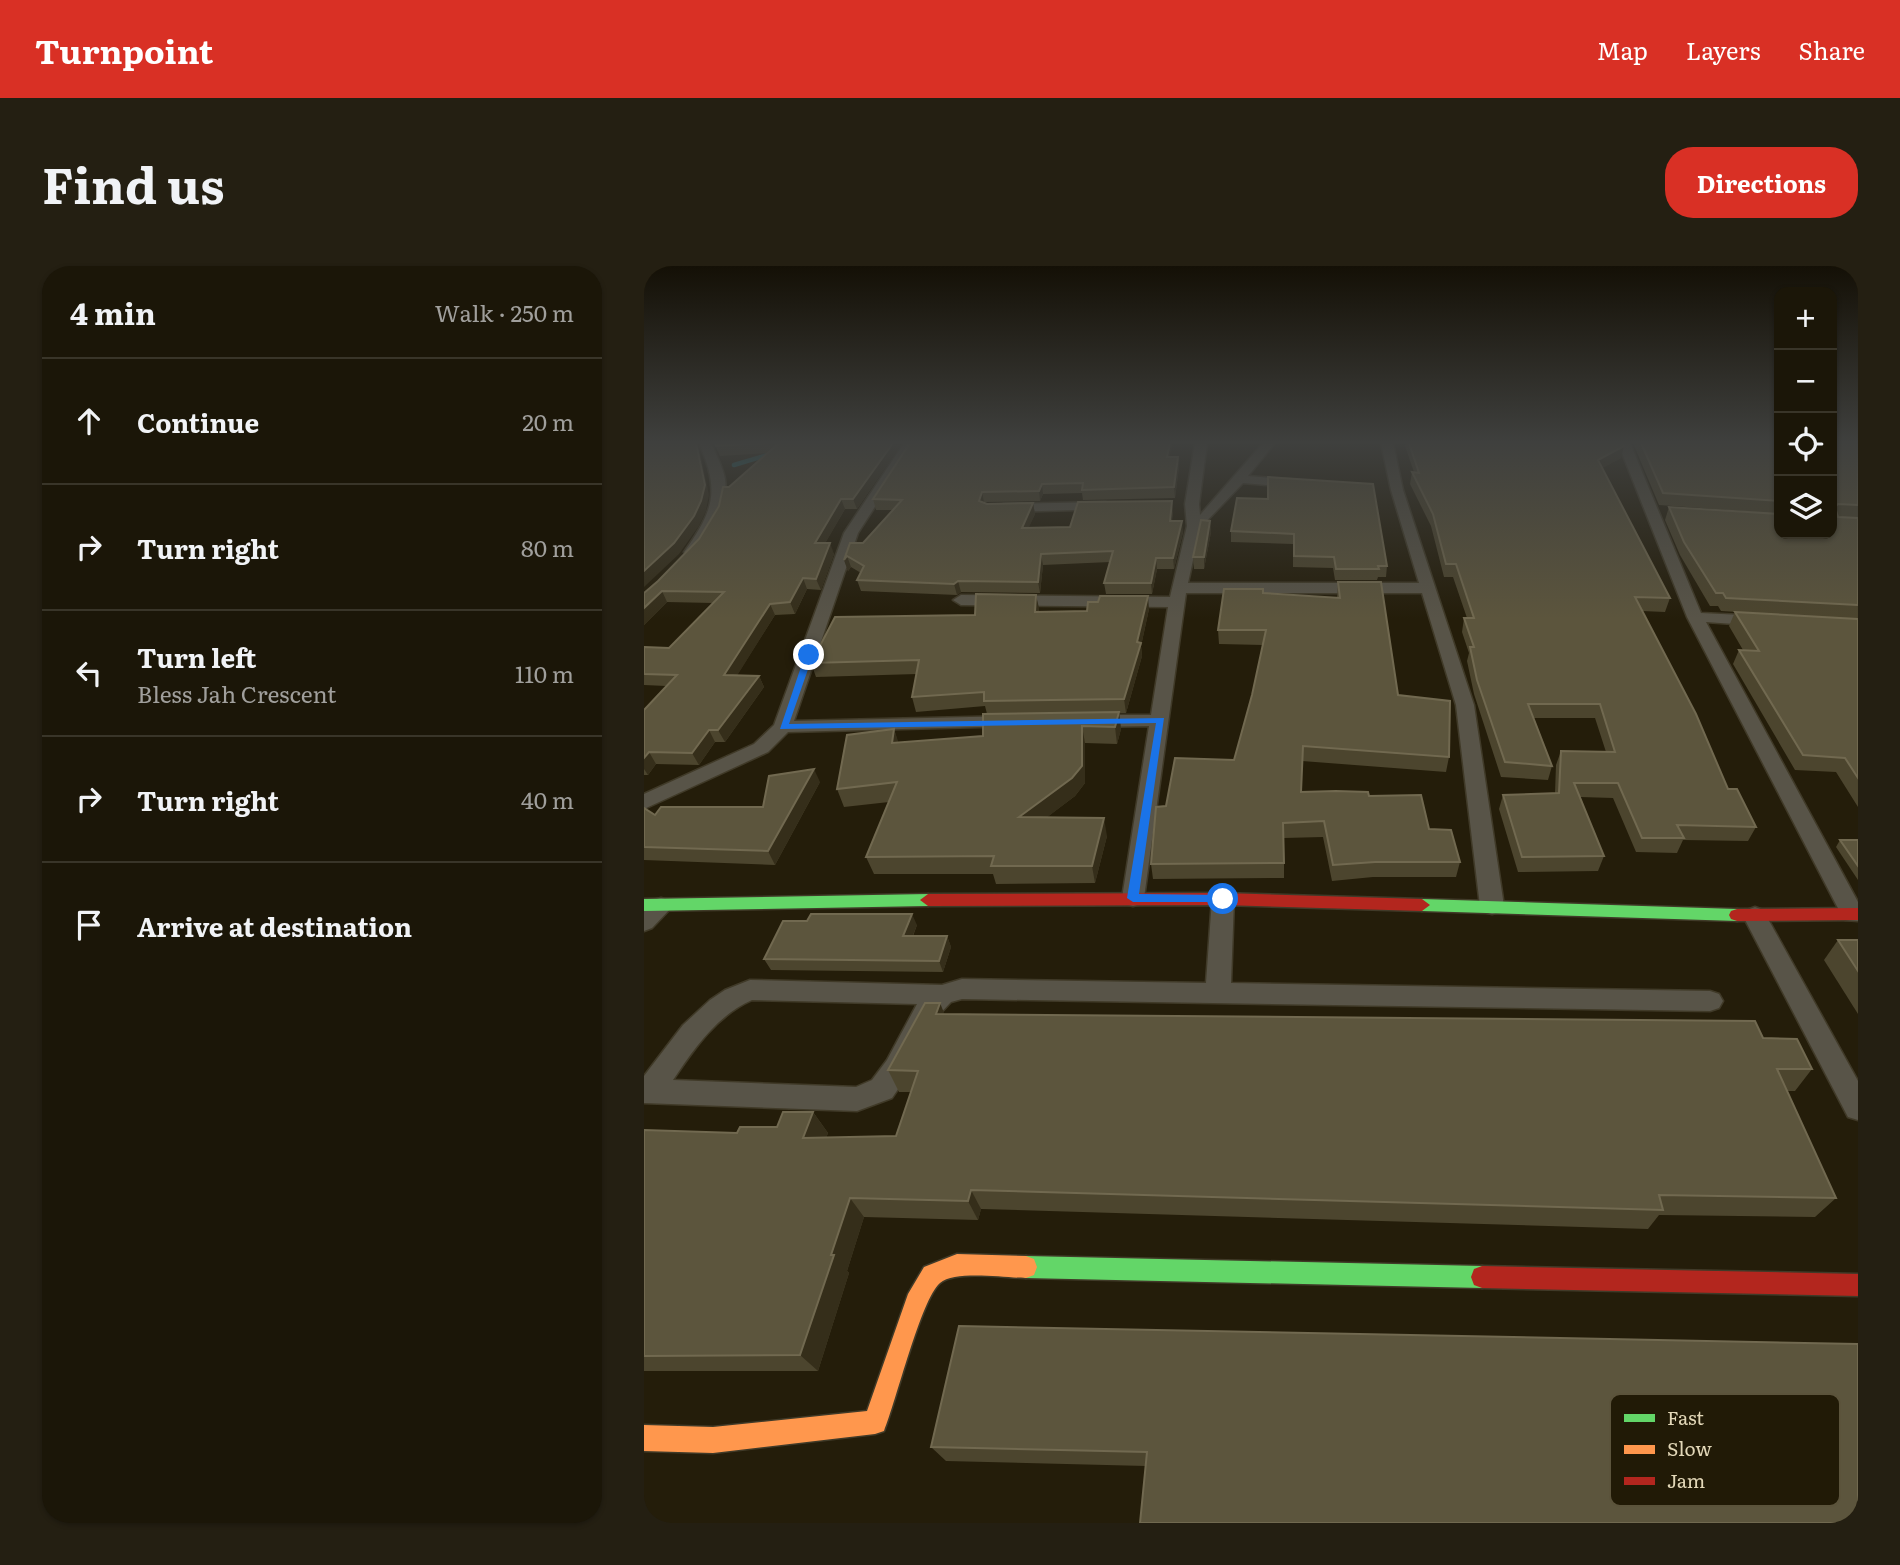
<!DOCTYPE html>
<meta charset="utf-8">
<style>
body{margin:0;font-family:Literata,serif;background:#241f12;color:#f1f3f6}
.controls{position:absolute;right:21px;top:21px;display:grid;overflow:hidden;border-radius:14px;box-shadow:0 2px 5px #0004}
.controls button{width:63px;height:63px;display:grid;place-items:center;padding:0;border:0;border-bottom:2px solid #393529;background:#1b1608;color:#f1f3f6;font:35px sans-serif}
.stop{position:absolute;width:21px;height:21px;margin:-16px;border:5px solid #1a73e8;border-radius:50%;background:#fff}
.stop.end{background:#1a73e8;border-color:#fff;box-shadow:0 2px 7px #0008}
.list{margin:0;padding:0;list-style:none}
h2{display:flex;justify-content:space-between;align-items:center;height:91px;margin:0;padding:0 28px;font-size:30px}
h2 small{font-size:23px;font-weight:400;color:#a09f9c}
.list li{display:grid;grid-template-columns:46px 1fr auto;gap:21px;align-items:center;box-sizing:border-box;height:126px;padding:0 28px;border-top:2px solid #393529}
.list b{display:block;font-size:26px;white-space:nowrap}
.list p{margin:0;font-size:23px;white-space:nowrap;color:#a09f9c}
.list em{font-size:23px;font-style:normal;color:#a09f9c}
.icon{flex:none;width:38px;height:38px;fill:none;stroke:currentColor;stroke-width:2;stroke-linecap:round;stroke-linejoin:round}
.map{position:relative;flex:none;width:1214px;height:1257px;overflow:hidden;border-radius:28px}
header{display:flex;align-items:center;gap:42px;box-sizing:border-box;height:98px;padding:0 35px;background:#d93025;color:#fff}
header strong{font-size:33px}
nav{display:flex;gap:38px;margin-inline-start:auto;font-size:24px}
.intro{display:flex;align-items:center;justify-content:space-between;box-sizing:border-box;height:168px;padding:0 42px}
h1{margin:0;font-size:49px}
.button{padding:18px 32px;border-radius:28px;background:#d93025;color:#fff;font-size:24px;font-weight:700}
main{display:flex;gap:42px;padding:0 42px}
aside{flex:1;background:#1b1608;border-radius:28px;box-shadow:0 2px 5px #0004}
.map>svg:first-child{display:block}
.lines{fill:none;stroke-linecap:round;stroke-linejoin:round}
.stream{stroke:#157886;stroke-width:4.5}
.street-casing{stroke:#403a28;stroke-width:3}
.fast-casing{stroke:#403a28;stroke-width:3}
.slow-casing{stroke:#403a28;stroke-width:3}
.jam-casing{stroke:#403a28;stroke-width:3}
.street{fill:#585448;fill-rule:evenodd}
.fast{fill:#63d668;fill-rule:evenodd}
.slow{fill:#ff974d;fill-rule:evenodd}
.jam{fill:#b3261e;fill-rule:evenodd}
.wall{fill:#4c452e}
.shaded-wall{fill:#352e1a}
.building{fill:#5c553d;stroke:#716950;stroke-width:2}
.route{fill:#1a73e8}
.key{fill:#211a06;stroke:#5b533b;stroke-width:2}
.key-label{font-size:19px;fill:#e2d7b7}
</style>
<header>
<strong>Turnpoint</strong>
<nav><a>Map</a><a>Layers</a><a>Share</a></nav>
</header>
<div class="intro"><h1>Find us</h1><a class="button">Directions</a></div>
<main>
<aside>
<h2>4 min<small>Walk · 250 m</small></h2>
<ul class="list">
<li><svg class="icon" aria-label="ahead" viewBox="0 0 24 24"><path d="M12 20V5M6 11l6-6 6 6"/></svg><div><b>Continue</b></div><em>20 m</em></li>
<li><svg class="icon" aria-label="right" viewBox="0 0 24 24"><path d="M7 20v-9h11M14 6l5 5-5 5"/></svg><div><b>Turn right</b></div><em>80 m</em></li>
<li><svg class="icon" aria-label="left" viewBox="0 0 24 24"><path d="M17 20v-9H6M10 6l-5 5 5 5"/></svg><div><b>Turn left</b><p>Bless Jah Crescent</p></div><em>110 m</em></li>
<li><svg class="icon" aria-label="right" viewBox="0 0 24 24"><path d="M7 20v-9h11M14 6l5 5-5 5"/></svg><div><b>Turn right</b></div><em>40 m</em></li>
<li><svg class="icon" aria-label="arrive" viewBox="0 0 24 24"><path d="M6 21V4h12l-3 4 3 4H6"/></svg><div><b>Arrive at destination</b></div></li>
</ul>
</aside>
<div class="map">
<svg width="1214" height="1257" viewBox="0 0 1214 1257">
<rect width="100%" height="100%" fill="#241d0a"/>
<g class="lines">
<polyline class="stream" points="90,199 130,187"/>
<g class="street-casing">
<g id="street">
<path d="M55 177H67C72 189 79 201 81 213 85 239 67 269 52 289L47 290 40 286C70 244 76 225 55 177Z"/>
<polygon points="260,177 272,177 214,267 150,455 370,450 377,452 379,456 377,460 144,466 124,486 0,543 0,528 110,478 130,459 200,267"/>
<polygon points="551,177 563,177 555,238 556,249 619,177 631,177 604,210 655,214 661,218 655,222 599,217 556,262 544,317 775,317 747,224 737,177 749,177 759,224 830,439 860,640 856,646 848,648 840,646 836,640 812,439 778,327 542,327 500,632 497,638 489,640 481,638 478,632 505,460 446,461 437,455 446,449 507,449 524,341 317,339 309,334 317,329 526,331 543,260 541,238"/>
<polygon points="974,177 986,177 1057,347 1118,350 1126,355 1118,360 1062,356 1214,636 1214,655 1201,654 1197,648 1043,351"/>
<polygon points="461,236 466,237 466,243 359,246 352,242 359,238"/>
<path d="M579 625 587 627 590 633 587 717 1066 725 1075 728 1079 735 1075 742 1066 745 318 733 307 736 291 753 263 810 248 832 213 845 0 837V810L39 759 66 734 81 724 106 714 298 719 318 713 562 717 568 633 571 627ZM108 734 273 738 243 794 228 814 212 821 29 814C50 783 72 750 108 734Z"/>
<polygon points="17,632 25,634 29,640 8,662 0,665 0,642 9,634"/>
<polygon points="1111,641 1119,644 1214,815 1214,854 1204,851 1099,650 1103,644"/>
</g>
</g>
<g class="fast-casing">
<g id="fast">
<polygon points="284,628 292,634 284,640 0,645 0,633"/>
<polygon points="778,633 1093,643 1099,645 1101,649 1099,653 1093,655 778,645 770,639"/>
<polygon points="382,990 838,1000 846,1003 849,1011 846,1019 838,1022 382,1012 374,1009 371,1001 374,993"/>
</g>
</g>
<g class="slow-casing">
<path id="slow" d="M313 988 382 990 390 993 393 1001 390 1009 382 1012C362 1012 311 1004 296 1017 277 1033 252 1136 240 1165L231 1168 69 1187 0 1185V1159L69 1161 223 1145 264 1028 280 1001Z"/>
</g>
<g class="jam-casing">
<g id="jam">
<polygon points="579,627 778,633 786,639 778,645 579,639 284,640 276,634 284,628"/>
<polygon points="1214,642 1214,654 1093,655 1087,653 1085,649 1087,645 1093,643"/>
<polygon points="838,1000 1214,1008 1214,1030 838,1022 830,1019 827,1011 830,1003"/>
</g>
</g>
<use href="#street" class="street"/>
<use href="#fast" class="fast"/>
<use href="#slow" class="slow"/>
<use href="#jam" class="jam"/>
</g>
<g class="wall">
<polygon points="70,177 258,177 213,243 201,243 181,277 190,288 177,324 163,323 151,348 131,349 93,409 115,410 120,421 81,476 71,476 55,499 12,498 4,509 0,509 0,444 22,420 0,419 0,381 25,382 69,337 23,336 0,359 0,327 14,315 55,273 85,221 124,187 76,190"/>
<polygon points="760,177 979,177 977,192 958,202 1026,332 1021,346 998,345 1084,523 1112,561 1104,575 1039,574 1033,587 992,586 969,532 936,531 960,590 954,605 874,606 855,543 859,529 911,527 912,499 917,485 962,486 951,452 890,452 908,500 904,514 857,511 830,428 823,395 825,387 818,366 820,352 823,352 809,311 800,311 787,260 766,218 768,206 770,206"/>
<polygon points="989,177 1135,177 1135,268 1188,177 1214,177 1214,353 1077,345 1074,340 1066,340 1036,289 1021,254 1025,241 1112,246 1015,239"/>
<polygon points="526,191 534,191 535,201 531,232 439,234 438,227 399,228 396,235 340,236 343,238 389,237 391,248 384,262 426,261 529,245 528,255 539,266 530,303 513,303 508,328 462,328 460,317 466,296 399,299 396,327 317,326 313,329 217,325 213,314 217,307 207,301 204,305 200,294 206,277 219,277 249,244 232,244 229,233"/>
<polygon points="593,232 743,300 742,311 734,311 733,314 691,314 689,302 649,301 649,278 587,276 587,265"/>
<polygon points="566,255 567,266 560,303 550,303 549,291"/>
<polygon points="694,316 754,429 805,491 802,506 658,495 657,526 725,530 785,563 816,596 812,611 729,611 688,615 679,571 640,572 640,612 509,613 507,598 590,494 608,429 619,379 575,378 574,364 619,327 693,332"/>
<polygon points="392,329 395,346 505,343 497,380 498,390 482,447 475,447 477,463 473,478 441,477 441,517 431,530 403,551 463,570 451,617 352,618 349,608 230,608 222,591 245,536 200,541 193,523 250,463 254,477 339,470 343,448 341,440 272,446 268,431 273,408 172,411 167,397 331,349"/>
<polygon points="1091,346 1214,353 1214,541 1192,506 1151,504 1089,398 1095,384 1099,384 1085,360"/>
<polygon points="176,516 131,599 0,594 0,542 11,549 119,541"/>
<polygon points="1196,574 1214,574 1214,614 1192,581"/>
<polygon points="273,659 269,670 303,670 307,681 299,706 127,704 120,693"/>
<polygon points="1194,674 1214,674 1214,748 1180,694"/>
<polygon points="301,748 1119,772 1168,803 1151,825 1143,825 1192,932 1171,951 1015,949 1004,963 337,943 334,954 220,951 203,1005 205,1007 174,1105 0,1105 0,864 93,867 133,861 169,846 184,867 182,872 252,870 267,826 255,826 244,804"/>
<polygon points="1214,1078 502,1200 302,1195 287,1181"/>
</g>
<g class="shaded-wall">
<polygon points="52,177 54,177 65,229 62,245 55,260 35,288 0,321 0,305"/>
<polygon points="249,177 258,177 213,243 209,233"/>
<polygon points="526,177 529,177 523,201 523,191"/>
<polygon points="980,180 977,192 951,206 954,194"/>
<polygon points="534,191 535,201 531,232 530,221"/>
<polygon points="398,218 399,228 396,235 395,225"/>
<polygon points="338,226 340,236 335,235"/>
<polygon points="197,233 201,243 175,288 171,277"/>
<polygon points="528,235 529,245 526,265 526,255"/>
<polygon points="389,237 391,248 380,272 378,262"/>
<polygon points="538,255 539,266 530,303 529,292"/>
<polygon points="566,255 567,266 560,303 560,291"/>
<polygon points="186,277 190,288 177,324 172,313"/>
<polygon points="397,288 399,299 396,327 394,316"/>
<polygon points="203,290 207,301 204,305 200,294"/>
<polygon points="512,292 513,303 508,328 507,317"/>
<polygon points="159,312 163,323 151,348 146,336"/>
<polygon points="314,315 317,326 313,329 310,318"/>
<polygon points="18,325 23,336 0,359 0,342"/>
<polygon points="392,329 395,342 393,359 391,346"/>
<polygon points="504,330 505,343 497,380 498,390 482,447 480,433"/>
<polygon points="126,338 131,349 86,421 80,409"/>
<polygon points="115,410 120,421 81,476 74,464"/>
<polygon points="475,446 477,463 473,478 471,461"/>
<polygon points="438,460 441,477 441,517 431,530 380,569 375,551"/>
<polygon points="250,463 256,481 248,477"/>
<polygon points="65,464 71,476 55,499 48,487"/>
<polygon points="5,486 12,498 4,509 0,503 0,492"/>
<polygon points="170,503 176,516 131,599 124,585"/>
<polygon points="460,552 463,570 451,617 448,600"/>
<polygon points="268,648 273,659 264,681 259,670"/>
<polygon points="303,670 307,681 299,706 295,695"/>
<polygon points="296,737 305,759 292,748"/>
<polygon points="169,846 184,867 174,893 159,872"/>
<polygon points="327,924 337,943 334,954 324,935"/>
<polygon points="206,932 220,951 203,1005 205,1007 174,1105 156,1089 187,989"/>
</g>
<g class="building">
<polygon points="0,177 52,177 61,219 57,235 50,250 30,277 0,305"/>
<polygon points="70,177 122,177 72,180"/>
<polygon points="135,177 249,177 209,233 197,233 171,277 186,277 172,313 159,312 146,336 126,338 80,409 115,410 74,464 65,464 48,487 5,486 0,492 0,444 33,409 0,408 0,381 25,382 80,326 18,325 0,342 0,327 14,315 55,273 75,240 79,221 85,221"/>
<polygon points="266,177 526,177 523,191 534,191 530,221 438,224 439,217 398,218 395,225 338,226 335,235 343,238 389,237 378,262 426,261 434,236 528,235 526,255 538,255 529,292 512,292 507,317 460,317 469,285 397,288 394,316 314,315 310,318 213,314 220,300 203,290 200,294 206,277 219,277 258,234 229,233"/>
<polygon points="765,177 979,177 980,180 954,194 1026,332 991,331 1052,448 1084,523 1093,523 1112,561 1033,559 1040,572 998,572 974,517 930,517 960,590 878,591 859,529 915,527 917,485 971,486 956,438 884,438 908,500 861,496 833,414 826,381 830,381 820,352 830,352 812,298 802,298 789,248 768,206 775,207"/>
<polygon points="997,177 1135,177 1135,235 1019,227"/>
<polygon points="1188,177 1214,177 1214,239 1194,238 1191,241 1194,251 1214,252 1214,339 1082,332 1079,327 1072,327 1040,276 1025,241 1135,248 1135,268 1188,268"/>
<polygon points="624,211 729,218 743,300 734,300 735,303 692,303 690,291 650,290 650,268 587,265 593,232 624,233"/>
<polygon points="557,254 566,255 560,291 549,291"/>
<polygon points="694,316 737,316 754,429 806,435 805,491 659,480 657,526 692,525 724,526 725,530 777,529 785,563 807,564 816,596 731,596 689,599 680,555 639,557 640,597 507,598 512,541 522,540 531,492 590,494 608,429 622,364 574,364 580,323 619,323 619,327 696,332"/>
<polygon points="332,328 392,329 391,346 443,345 444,336 454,336 456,330 504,330 493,376 497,377 480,433 340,435 340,426 268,431 275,394 167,397 191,351 331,349"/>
<polygon points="1091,346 1214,353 1214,512 1201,492 1159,489 1095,384 1115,385"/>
<polygon points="475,446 471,461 438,460 438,500 428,512 375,551 460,552 448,600 347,600 350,590 222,591 253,516 193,523 203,469 250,463 248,477 339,470 339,448"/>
<polygon points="170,503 124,585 0,581 0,542 11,549 17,541 119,541 125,510"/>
<polygon points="1196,574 1214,574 1214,600"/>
<polygon points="167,648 268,648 259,670 303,670 295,695 120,693 139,655 163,655"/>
<polygon points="1194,674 1214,674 1214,705"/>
<polygon points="281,737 296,737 292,748 1111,755 1119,772 1153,773 1168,803 1133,803 1192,932 1015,929 1019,944 327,924 324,935 206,932 187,989 190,989 156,1089 0,1090 0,864 93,867 96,861 133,861 139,846 169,846 159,872 252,870 274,805 244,804"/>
<polygon points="315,1060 1214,1078 1214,1257 496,1257 503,1186 287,1181"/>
</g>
<linearGradient id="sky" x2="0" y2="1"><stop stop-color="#141006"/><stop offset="0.5" stop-color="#3f403e"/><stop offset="1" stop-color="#3f403e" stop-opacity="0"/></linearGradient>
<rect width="1214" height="353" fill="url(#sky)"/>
<polygon class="route" points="165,387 169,389 145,458 520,452 495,628 579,629 585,633 583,636 489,636 483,632 512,457 136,463 161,389"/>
<rect x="966" y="1128" width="230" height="112" rx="10" class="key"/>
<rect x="980" y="1148" width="31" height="8" fill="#63d668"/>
<rect x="980" y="1179" width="31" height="9" fill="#ff974d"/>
<rect x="980" y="1211" width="31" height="8" fill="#b3261e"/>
<g class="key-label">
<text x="1023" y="1159">Fast</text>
<text x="1023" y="1190">Slow</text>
<text x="1023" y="1222">Jam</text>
</g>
</svg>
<div class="controls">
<button>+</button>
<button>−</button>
<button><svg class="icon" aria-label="locate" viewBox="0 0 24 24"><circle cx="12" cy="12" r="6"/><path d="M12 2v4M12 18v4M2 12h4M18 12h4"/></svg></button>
<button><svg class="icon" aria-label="layers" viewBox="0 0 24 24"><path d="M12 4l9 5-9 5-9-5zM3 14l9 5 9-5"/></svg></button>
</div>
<div class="stop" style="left:579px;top:633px"></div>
<div class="stop end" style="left:165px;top:389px"></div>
</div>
</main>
